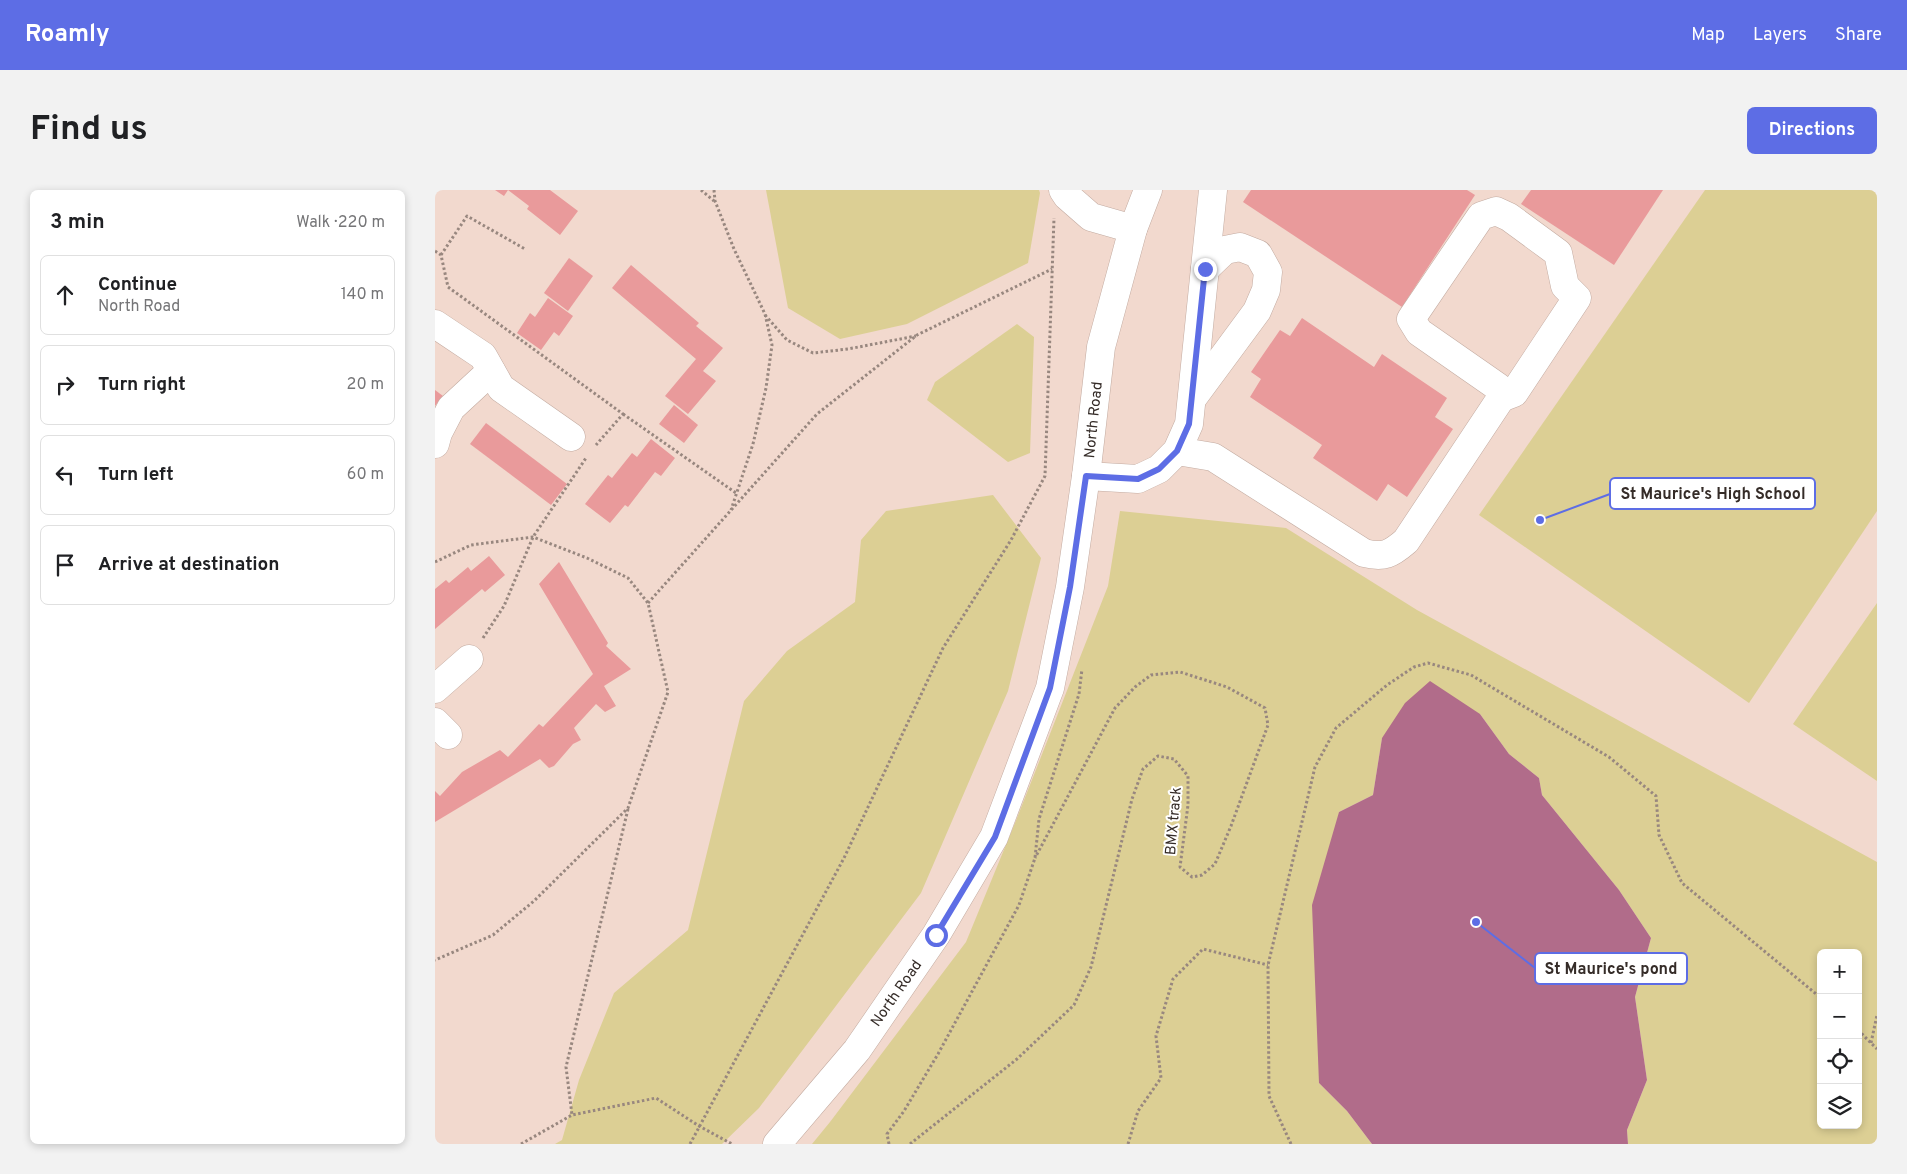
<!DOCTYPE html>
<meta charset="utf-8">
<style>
body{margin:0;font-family:Overpass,sans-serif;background:#f2f2f2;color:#202124}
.controls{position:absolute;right:15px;bottom:15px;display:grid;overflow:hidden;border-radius:8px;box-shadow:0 2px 8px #0003}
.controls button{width:45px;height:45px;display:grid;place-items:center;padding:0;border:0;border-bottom:1px solid #e0e0e0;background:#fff;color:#202124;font:25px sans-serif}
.stop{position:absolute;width:15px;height:15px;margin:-11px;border:4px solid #5d6de5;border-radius:50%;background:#fff}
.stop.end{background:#5d6de5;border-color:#fff;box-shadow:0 1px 5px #0008}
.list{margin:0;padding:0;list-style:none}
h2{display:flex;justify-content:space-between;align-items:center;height:65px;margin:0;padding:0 20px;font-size:21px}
h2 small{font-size:16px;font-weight:400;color:#757577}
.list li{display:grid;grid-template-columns:32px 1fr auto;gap:15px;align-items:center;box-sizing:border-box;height:80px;margin:0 10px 10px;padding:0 10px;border:1px solid #e0e0e0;border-radius:8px}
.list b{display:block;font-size:19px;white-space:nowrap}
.list p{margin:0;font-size:16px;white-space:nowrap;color:#757577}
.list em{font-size:16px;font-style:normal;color:#757577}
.icon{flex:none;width:28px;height:28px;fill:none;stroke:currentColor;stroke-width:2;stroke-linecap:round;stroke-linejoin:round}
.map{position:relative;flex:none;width:1442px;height:954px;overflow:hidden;border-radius:8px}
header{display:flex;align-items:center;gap:30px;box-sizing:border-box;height:70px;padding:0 25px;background:#5d6de5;color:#fff}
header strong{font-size:24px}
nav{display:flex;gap:28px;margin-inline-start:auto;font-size:18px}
.intro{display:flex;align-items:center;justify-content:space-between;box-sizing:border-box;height:120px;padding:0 30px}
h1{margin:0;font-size:35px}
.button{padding:12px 22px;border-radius:8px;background:#5d6de5;color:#fff;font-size:18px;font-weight:700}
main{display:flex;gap:30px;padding:0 30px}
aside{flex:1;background:#fff;border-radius:8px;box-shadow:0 2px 8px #0003}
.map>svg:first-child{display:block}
.green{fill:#dccf94;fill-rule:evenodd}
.water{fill:#b16c8a}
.building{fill:#e99a9b}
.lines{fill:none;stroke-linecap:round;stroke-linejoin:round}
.minor-casing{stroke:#c3aba1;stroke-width:29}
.major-casing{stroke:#c3aba1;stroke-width:29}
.path{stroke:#98877f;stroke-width:3;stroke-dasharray:2.5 2.5;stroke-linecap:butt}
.minor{stroke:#fff;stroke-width:28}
.major{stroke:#fff;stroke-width:28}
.route{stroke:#5d6de5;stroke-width:6}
.labels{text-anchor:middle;stroke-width:4;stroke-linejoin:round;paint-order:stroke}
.street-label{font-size:15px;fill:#352c28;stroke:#fff}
.leader{fill:none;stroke:#5d6de5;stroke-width:2}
.callout-dot{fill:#5d6de5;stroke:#fff;stroke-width:2}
.callout{fill:#fff;stroke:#5d6de5;stroke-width:2}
.callout-label{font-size:16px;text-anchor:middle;font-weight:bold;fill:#352c28}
</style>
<header>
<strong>Roamly</strong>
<nav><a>Map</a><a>Layers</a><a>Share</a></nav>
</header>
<div class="intro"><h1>Find us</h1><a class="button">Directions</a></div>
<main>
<aside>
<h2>3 min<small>Walk · 220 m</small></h2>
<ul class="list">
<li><svg class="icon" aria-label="ahead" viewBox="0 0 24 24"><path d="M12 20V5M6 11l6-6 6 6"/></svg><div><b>Continue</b><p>North Road</p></div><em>140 m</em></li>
<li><svg class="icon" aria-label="right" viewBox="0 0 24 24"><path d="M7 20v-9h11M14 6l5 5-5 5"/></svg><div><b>Turn right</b></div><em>20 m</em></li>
<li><svg class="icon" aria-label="left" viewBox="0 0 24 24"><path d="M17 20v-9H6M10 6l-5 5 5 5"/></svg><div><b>Turn left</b></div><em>60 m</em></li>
<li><svg class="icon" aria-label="arrive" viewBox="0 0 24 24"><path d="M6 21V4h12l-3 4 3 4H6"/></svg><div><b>Arrive at destination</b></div></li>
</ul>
</aside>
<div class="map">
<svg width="1442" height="954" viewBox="0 0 1442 954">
<rect width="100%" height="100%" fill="#f2d9ce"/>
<g class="green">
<polygon points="331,0 604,0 605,3 593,73 472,134 405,149 353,118"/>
<polygon points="1270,0 1442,0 1442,321 1314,513 1044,325"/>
<polygon points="582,134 599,147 595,263 573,272 492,210 500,192"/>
<polygon points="558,305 606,368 573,501 486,703 324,918 287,954 120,954 127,950 144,890 179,803 253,740 309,511 352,461 420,412 426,350 451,321"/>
<path d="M685 321 851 338 982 420 1442 672V954H1193L1192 940 1212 890 1200 807 1216 748 1184 700 1107 605 1104 588 1074 564 1045 524 947 548 938 605 904 622 884 893 912 921 937 954H377L395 932 531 752 582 628 673 396ZM1386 763H1423V935H1386Z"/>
<polygon points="1442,413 1442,591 1358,534"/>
</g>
<polygon class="water" points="995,491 1045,524 1074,564 1104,588 1107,605 1184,700 1216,748 1200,807 1212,890 1192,940 1193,954 937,954 912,921 884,893 877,715 904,622 938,605 947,548 970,513"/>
<g class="building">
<polygon points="60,0 115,0 143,21 125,45 92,19 94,16 73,0 69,6"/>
<polygon points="816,0 1032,0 1040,5 967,117 808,12"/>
<polygon points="1096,0 1228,0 1179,75 1086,14"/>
<polygon points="134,68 158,86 133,121 109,103"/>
<polygon points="196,75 264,133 261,136 288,158 268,181 281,191 253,224 230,206 261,169 177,98"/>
<polygon points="113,108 138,126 124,146 119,142 106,160 82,143 95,123 100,127"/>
<polygon points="867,128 939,177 947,164 1012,208 1000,227 1018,239 972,307 953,294 942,311 878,268 887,255 815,207 826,189 816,182 845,140 855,146"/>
<polygon points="0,200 8,206 0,216"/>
<polygon points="239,215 263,235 249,253 224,234"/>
<polygon points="51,233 132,294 116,315 35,254"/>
<polygon points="216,249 240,268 226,286 220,282 193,317 190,315 175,333 150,314 173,285 177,288 197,263 202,267"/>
<polygon points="54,366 70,385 50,402 47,399 0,439 0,399 11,390 14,393 33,377 36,381"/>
<polygon points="124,372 173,453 171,456 196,479 169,496 181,516 170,522 161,514 139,538 146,550 138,554 119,576 114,578 105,569 0,632 0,601 5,606 27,582 65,560 73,567 104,534 108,537 158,484 104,394"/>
</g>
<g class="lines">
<g class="minor-casing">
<g id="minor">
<polyline points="628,0 632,6 656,27 698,39"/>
<polygon points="1061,21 1074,27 1123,63 1130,96 1142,108 1079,203 1066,208 1063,197 984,142 976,129 1046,26"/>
<polyline points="0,134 48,166 66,198 136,247"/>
<polyline points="757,209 822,121 831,100 833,82 823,64 805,57 790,60 770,79"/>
<polyline points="0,254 3,243 16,218 56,181"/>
<path d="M742 261 778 267 929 363C949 368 956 364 971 351L1066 208"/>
<polyline points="651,286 703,289 724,279 742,261 754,234 778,0"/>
<polyline points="0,499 34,469"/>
<polyline points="0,532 13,545"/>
</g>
</g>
<g class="major-casing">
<polyline id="major" points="342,954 422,860 501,745 559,647 615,498 635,397 651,286 666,157 698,39 713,0"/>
</g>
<g class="path">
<polyline points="266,0 279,11"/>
<polyline points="279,0 280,11 299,59 330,124 337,155 331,198 318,254 296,320"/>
<polyline points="0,61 6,65 13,97 188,224 161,255"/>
<polyline points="6,65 32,26 90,59"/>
<polyline points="330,125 352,150 378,163 413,159 481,146"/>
<polyline points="188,224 301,303"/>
<polyline points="0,372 36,355 98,347 152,368 193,388 213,413 233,502 193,618 99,711 58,745 0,770"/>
<polyline points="213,413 382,224 482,145 617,79"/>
<polyline points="48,448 69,416 98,347 151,268"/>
<polyline points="193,619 131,877 137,925 221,908 264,936 297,954"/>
<polyline points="1423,840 1442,859"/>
<polyline points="1436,853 1442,825"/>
<polyline points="86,954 137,925"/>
<polyline points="255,954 409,668 508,458 576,350 610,286 619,28"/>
<polyline points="454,954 452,944 469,921 503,864 584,715 600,668 604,629 644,504 647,479"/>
<polyline points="475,954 582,869 639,815 656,777 697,609 708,579 723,566 739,569 753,586 753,615 745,677 757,687 767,685 780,674 796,636 833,535 830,518 792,497 745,482 716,485 700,497 680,518 600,668"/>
<polyline points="693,954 703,921 726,888 721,846 738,789 768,759 833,775"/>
<polyline points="856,954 834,906 833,775 880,577 901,538 952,495 979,477 993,473 1036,485 1174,567 1221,606 1224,645 1247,693 1386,808"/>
</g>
<use href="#minor" class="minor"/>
<use href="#major" class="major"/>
</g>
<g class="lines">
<polyline class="route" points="501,745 560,647 615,498 635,397 651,286 703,289 724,279 742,261 754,234 770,79"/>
</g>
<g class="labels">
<g class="street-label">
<text transform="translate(658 230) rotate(-84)" y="5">North Road</text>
<text transform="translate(738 631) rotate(-85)" y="5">BMX track</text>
<text transform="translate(461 803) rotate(-55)" y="5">North Road</text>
</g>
</g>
<path class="leader" d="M1105 330L1175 304M1041 732L1100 778"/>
<g class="callout-dot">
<circle cx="1105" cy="330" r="5"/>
<circle cx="1041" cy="732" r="5"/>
</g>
<g class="callout">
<rect x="1175" y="288" width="205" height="31" rx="5"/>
<rect x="1100" y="763" width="152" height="31" rx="5"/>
</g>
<g class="callout-label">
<text x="1278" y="309">St Maurice's High School</text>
<text x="1176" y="784">St Maurice's pond</text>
</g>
</svg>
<div class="controls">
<button>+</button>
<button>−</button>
<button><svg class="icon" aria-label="locate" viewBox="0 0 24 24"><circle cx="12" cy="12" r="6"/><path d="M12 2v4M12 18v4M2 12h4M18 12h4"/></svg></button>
<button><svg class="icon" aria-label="layers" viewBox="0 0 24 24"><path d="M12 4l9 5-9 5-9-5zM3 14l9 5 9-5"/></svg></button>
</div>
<div class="stop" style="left:501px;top:745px"></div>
<div class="stop end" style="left:770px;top:79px"></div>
</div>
</main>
